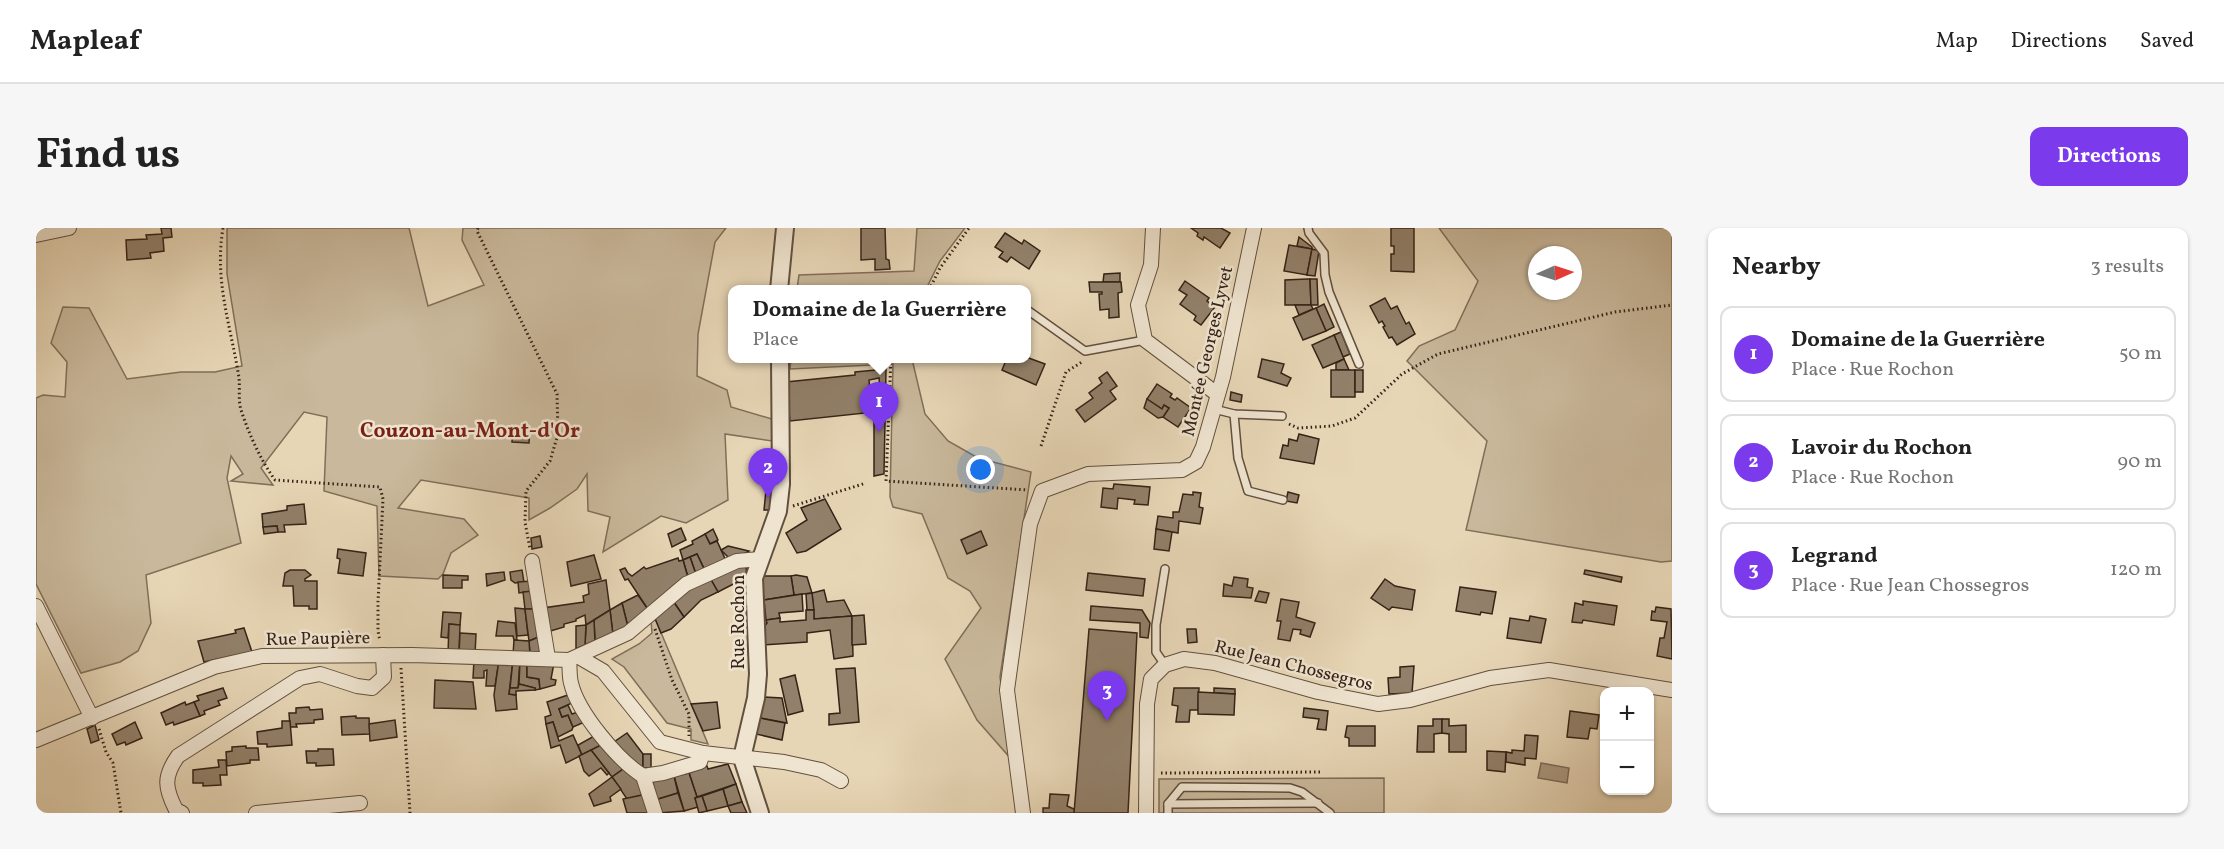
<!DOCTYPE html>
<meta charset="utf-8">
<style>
body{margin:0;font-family:Vollkorn,serif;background:#f6f6f6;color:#222}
.controls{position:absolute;right:18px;bottom:18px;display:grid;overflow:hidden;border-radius:12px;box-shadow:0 2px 4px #0004}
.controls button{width:54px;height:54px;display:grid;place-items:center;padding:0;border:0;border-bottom:2px solid #e0e0e0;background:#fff;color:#222;font:30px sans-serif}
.compass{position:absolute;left:1492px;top:18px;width:54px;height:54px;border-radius:50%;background:#fff;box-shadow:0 2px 4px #0004;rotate:87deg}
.you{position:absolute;left:945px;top:242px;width:21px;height:21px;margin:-15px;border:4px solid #fff;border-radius:50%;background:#1a73e8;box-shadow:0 0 0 9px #1a73e833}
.badge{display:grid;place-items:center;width:39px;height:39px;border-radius:50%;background:#7c3aed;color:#fff;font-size:20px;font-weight:700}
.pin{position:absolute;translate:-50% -50px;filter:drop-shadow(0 2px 3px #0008)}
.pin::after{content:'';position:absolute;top:32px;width:21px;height:18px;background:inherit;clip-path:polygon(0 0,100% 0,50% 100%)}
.popup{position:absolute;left:692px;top:57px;width:303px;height:78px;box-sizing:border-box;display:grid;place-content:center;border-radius:12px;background:#fff;filter:drop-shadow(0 2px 4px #0005);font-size:20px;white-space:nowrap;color:#767676}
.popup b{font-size:22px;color:#222}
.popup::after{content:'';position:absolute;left:50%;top:100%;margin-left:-12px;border:12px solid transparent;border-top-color:#fff}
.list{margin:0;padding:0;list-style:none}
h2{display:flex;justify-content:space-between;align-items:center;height:78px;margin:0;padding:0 24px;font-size:26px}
h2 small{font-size:20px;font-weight:400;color:#767676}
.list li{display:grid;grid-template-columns:39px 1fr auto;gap:18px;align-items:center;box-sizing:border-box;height:96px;margin:0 12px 12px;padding:0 12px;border:2px solid #e0e0e0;border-radius:12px}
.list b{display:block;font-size:22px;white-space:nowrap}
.list p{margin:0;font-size:20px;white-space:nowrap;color:#767676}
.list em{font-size:20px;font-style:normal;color:#767676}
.map{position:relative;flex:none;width:1636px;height:585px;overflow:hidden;border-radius:12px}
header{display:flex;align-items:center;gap:36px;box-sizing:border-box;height:84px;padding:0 30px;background:#fff;border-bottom:2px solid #e0e0e0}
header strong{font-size:28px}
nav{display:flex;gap:33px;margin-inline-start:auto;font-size:21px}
.intro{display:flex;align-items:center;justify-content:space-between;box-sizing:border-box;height:144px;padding:0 36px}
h1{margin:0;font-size:42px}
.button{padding:15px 27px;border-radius:12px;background:#7c3aed;color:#fff;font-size:21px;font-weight:700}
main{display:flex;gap:36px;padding:0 36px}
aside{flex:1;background:#fff;border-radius:12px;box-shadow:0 2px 4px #0004}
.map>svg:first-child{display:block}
.green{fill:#c9b89b;stroke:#806e59;stroke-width:1.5;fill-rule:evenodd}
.water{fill:#ab9980;stroke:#7c6a56;stroke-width:1.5}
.building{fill:#92806a;stroke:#362317;stroke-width:1.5;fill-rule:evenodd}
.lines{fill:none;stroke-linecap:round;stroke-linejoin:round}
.service-casing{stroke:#62503f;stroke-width:10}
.minor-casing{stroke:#62503f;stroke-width:16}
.tertiary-casing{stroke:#62503f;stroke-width:20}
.path{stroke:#362317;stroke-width:3;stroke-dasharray:1.5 3;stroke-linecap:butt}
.service{stroke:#efe4d0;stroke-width:7}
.minor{stroke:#efe4d0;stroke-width:14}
.tertiary{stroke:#efe4d0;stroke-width:16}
.labels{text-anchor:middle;stroke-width:5;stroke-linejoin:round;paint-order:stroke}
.street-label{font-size:18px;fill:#362317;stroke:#efe4d0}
.quarter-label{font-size:21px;font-weight:bold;fill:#7a1f14;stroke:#efe4d0}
</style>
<header>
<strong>Mapleaf</strong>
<nav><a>Map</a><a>Directions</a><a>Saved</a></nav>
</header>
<div class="intro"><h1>Find us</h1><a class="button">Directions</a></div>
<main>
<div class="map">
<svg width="1636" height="585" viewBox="0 0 1636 585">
<rect width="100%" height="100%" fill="#e7d6b6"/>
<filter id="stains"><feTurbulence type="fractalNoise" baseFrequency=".00333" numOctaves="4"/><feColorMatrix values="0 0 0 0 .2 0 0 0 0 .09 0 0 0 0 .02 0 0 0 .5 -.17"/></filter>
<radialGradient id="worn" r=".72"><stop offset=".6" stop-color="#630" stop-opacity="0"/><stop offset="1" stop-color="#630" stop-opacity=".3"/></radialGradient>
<g class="green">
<polygon points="191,0 373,0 392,78 448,57 426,12 427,0 690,0 679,14 662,106 661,148 691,162 695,179 736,191 736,213 689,206 692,272 650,295 625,288 567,324 574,289 552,283 551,246 541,261 514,280 493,292 493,270 385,252 362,280 428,291 442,307 415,325 407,346 402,351 343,348 341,278 288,263 291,189 268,184 225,240 237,257 195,253 207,246 195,228 191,250 205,315 110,347 115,395 102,423 84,434 45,445 0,356 0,170 7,167 29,169 31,134 15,115 27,79 53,80 91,151 145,144 179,144 206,138 191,46"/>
<polygon points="881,0 929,0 904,33 890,61 761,61 763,47 878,43"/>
<path d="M1403 0H1636V333L1625 334 1430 302 1451 213 1371 133 1383 118 1419 102 1442 53ZM1501 27H1537V63H1501Z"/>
<polygon points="755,131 876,131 889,186 912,213 942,230 995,244 964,449 976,532 941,492 909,431 945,380 934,363 912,350 886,286 857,279 854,269 857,136 754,141"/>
<polygon points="618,388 672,516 655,512 655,501 631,495 588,439 576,431 603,416 616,405 615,392"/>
<polygon points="1348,550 1348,585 1123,585 1123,551"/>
</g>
<polygon class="water" points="1505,535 1533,540 1531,555 1502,550"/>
<g class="building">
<polygon points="125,0 135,0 136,9 127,10 128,23 114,25 115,30 91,32 90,12 111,11 110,7 126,6"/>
<polygon points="825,0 849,0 850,31 853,32 854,41 839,42 839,31 825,32"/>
<polygon points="1155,0 1185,0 1194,5 1184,20 1168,9 1167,12 1161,8 1162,5"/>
<polygon points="1355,0 1378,0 1378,44 1355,43 1355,26 1358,26 1358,18 1355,18"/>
<polygon points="969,5 986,16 988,12 1004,23 993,41 975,29 971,34 963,29 967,24 959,19"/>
<polygon points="1263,9 1276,19 1276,21 1261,18"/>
<polygon points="1253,17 1276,21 1271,47 1248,43"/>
<polygon points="1276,21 1283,23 1279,48 1271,47"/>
<polygon points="1084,45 1084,54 1067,54 1068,46"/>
<polygon points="1271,51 1274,51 1275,77 1249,77 1249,52"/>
<polygon points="1274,51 1281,51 1282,77 1275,77"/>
<polygon points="1149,53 1173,70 1171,73 1179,79 1165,97 1158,92 1160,88 1144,76 1151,67 1143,62"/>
<polygon points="1053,54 1085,54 1086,64 1082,65 1083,89 1073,90 1073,81 1064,82 1063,66 1066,66 1066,64 1054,64"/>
<polygon points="1349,70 1355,81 1361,78 1370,96 1373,94 1379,106 1361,117 1356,109 1353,110 1347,99 1349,98 1346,93 1343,95 1334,78"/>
<polygon points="1288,76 1298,99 1290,103 1280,80"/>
<polygon points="1259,77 1275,77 1277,81 1263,87"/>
<polygon points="1280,80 1290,103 1267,112 1257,90"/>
<polygon points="1305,104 1314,126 1307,129 1298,107"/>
<polygon points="1298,107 1308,131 1287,140 1276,117"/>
<polygon points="990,129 1009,136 1000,157 966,142 971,130 990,130"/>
<polygon points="1226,131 1248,136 1245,145 1255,150 1251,158 1222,149"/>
<polygon points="1308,131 1313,142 1300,142 1300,135"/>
<path d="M850 141 848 246 838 248V184L754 193 750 154 819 147V144ZM843 150 844 161 834 163 833 152Z"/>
<rect x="1295" y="142" width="24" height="27"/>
<rect x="1319" y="142" width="8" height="22"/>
<polygon points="1071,144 1081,158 1074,163 1080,171 1049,194 1040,182 1057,170 1053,165 1066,155 1063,150"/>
<polygon points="1121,156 1136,166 1134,169 1139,172 1141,170 1155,180 1142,199 1127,189 1133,180 1128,177 1126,181 1111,171"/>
<polygon points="1195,164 1206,167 1205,174 1194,172"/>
<polygon points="1111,171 1126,181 1128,177 1133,180 1127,189 1122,190 1108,180"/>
<polygon points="477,200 494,200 493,215 476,214"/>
<polygon points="1263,206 1283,211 1278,236 1244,230 1247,217 1252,218 1253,211 1261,213"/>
<polygon points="1078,256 1114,259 1112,277 1098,276 1099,272 1082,270 1081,281 1065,279 1067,260 1077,261"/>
<polygon points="730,262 736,263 736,282 728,282"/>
<polygon points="1157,264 1165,265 1163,279 1167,280 1164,296 1143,293 1142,305 1120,301 1122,288 1137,290 1137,284 1143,284 1147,266 1157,267"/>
<polygon points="1252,264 1263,267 1261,275 1250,273"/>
<polygon points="789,271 805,301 770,323 761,325 750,305 771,292 765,280"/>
<polygon points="268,276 270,296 248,297 249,304 242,304 241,298 227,299 226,286 251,282 251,278"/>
<polygon points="241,298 242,304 228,306 227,299"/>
<polygon points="645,300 650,312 636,319 632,306"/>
<polygon points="677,301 682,312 674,316 669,306"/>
<polygon points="1120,301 1136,304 1133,323 1118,321"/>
<polygon points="945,303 951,317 931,326 925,312"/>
<polygon points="669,306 674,316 681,313 691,335 670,345 661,326 647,332 644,322 657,316 656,313"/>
<polygon points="504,308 506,319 496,321 495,310"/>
<polygon points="692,318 713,323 696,333 685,322"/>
<polygon points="302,321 330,325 327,348 302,345 304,331 301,330"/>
<polygon points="661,326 670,345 661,349 654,329"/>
<polygon points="558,327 565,351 535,358 531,334"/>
<polygon points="654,329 661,349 653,353 647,332"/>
<polygon points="642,330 643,333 647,332 653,353 613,383 592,351 589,352 584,342 589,340 592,345 596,348 608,339 610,341"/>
<polygon points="702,336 710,338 711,349 682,364 674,350"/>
<polygon points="269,342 275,347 269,351 269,353 281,353 281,381 273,381 273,378 258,378 257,358 247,358 249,345 254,342"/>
<polygon points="486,342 488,354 479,355 475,352 474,344"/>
<polygon points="1549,342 1586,349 1585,354 1548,346"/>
<polygon points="468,344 469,352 451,358 450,346"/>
<polygon points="1052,345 1109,351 1107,368 1050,362"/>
<polygon points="407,347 432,348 432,352 426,352 426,360 407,360"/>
<polygon points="760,347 771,349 776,365 758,367 755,348"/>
<polygon points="725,348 755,348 758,367 728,372"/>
<polygon points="1198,349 1212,351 1211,359 1217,360 1215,370 1187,368 1188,356 1196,358"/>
<polygon points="674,350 682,364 665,372 648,389 637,373 658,358"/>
<polygon points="1349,351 1359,358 1379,362 1376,382 1356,379 1353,382 1335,370"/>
<polygon points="570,352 574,382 550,397 549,387 540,391 540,393 528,396 528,399 511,404 507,380 548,374 547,368 553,366 552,356"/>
<polygon points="496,353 497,363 483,365 482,354"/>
<polygon points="1424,359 1460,364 1456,386 1445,384 1444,387 1420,383"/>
<polygon points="788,362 791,374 808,372 816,388 778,391 776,365"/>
<polygon points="497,363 500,381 489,381 487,364"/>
<polygon points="1223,363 1233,365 1230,375 1219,373"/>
<polygon points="776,365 778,382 771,382 770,366"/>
<polygon points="766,366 767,383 743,385 744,390 730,392 728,372"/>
<polygon points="602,367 613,383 592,399 586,375"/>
<polygon points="1245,371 1263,374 1260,389 1279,395 1274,409 1264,406 1265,402 1257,401 1254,413 1242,411 1245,393 1241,393"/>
<polygon points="637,373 648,389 635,401 625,405 618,388"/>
<polygon points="1547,373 1581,378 1578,397 1547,392 1546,395 1536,394 1539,375 1547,377"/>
<polygon points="586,375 592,399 577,407 574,382"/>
<polygon points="1055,378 1106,382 1114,395 1112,410 1104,409 1104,395 1054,392"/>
<polygon points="1620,379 1635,381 1636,431 1621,428 1624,410 1628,410 1631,394 1615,392 1616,383 1619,384"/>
<polygon points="479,380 489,381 492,407 481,408"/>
<polygon points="489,381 500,381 505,408 493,413"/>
<polygon points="574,382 577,407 559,414 558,392"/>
<polygon points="770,382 778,382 778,391 816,388 817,428 798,431 794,402 771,405 771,414 727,417 727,400 731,395 730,392 744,390 744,394 770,392"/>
<polygon points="407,384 425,385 424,397 413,396 412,410 405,409"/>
<polygon points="828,387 830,416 816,417 816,388"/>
<polygon points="1494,388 1510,391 1505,415 1471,410 1474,390 1493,393"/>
<polygon points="558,392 559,414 549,417 550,397"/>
<polygon points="462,393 479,395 481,412 478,412 477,408 460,408"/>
<polygon points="413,396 424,397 423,426 412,426"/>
<polygon points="550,397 549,417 540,421 540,398"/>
<polygon points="208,400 216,424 168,434 162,413 200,405 199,402"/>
<polygon points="1053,401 1101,405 1092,585 1038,585"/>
<polygon points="1151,401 1160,401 1161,414 1152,415"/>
<polygon points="424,405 440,406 439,427 423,426"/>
<polygon points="505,408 509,427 494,427 493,413"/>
<polygon points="478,412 493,413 494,427 477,427"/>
<polygon points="438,432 463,432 459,458 450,458 451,442 448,443 448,450 437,450"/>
<polygon points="463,432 477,432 473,466 480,467 481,481 460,483 458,467"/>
<polygon points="477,432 484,433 482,460 474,460"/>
<polygon points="484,433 491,433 491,449 503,451 504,461 499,462 499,460 483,456"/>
<polygon points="491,433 518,435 515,451 520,452 519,457 504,461 503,451 491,449"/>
<polygon points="1378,438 1376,465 1353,466 1352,450 1364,449 1364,439"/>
<polygon points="819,440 823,494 793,497 793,486 804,485 800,441"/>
<polygon points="759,447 767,483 752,487 744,451"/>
<polygon points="399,452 437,454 440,481 398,480"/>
<polygon points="483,456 499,460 499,462 480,463 480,467 473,466 474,460 482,460"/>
<polygon points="187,460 191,470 182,473 184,477 168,483 169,486 164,488 158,474 163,472 161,468"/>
<polygon points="1138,460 1163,460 1162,482 1154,482 1153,494 1140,494 1142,478 1136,477"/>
<polygon points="1178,460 1199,461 1199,466 1178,465"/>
<polygon points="1162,464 1199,466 1198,487 1162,486"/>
<polygon points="532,467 536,475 523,481 526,489 532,487 537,499 536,502 522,509 517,494 510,496 509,489 515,487 511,474"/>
<polygon points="728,469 746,470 751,495 724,490"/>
<polygon points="149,474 150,477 158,474 164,488 138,497 137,494 130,497 125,485"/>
<polygon points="681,474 684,500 667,503 655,476"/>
<polygon points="532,477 536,486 545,483 551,493 537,499 532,487 526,489 523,481"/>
<polygon points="273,479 274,482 286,481 287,491 278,492 278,495 260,496 261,499 254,499 253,485 260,485 260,480"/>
<polygon points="1268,480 1292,483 1290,502 1281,501 1283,491 1267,489"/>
<polygon points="1534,483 1563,487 1561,501 1554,500 1552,511 1531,509"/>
<polygon points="320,488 320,490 333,490 334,506 306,507 305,489"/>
<polygon points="724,490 749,495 746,512 720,506"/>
<polygon points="1397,491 1406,491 1406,505 1398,506 1398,524 1381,524 1382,498 1397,498"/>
<polygon points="1406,491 1413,491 1413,498 1430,497 1430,524 1413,524 1413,506 1406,505"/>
<polygon points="359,492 361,509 334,513 333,496"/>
<polygon points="246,493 254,493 256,517 231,519 231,516 222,516 221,504 246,500"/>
<polygon points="99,494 106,510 90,517 89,514 81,517 76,506"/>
<polygon points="517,494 523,513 537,507 546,527 530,535 524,517 515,520 510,496"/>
<polygon points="59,497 63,512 55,515 51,501"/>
<polygon points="1311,498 1339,498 1339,518 1313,518 1313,510 1309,509"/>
<polygon points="591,505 607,526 607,540 575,516"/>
<polygon points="560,507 566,517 546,527 542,517"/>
<polygon points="1489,507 1502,508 1500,531 1489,530 1489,537 1470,534 1470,524 1476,525 1476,522 1488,523"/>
<polygon points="567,516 590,539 576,549 555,522"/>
<polygon points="210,518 210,520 222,520 223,532 214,532 214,535 191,538 190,524 196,523 196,519"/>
<polygon points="282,521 297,521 298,537 280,538 280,535 271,535 270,523 282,523"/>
<polygon points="555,522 573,545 571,547 565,540 553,548 548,543 543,528"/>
<polygon points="1451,523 1470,524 1469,544 1451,542"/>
<rect x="607" y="526" width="8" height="14"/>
<polygon points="182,532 190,532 191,547 184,547 185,557 167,558 167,555 157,555 157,542 183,539"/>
<polygon points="692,536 700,556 661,569 653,545 656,544 656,541 671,538 672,541"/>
<polygon points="590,539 604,553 611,566 591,571 576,549"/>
<polygon points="653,545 661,569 659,570 662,579 648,583 638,548"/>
<polygon points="638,548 642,565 619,572 613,555"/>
<polygon points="576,549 585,561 574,569 575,573 558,578 553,566"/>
<polygon points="700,556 706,574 692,578 687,561"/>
<polygon points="687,561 692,578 671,583 666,568"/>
<polygon points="642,565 648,583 623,585 619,572"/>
<polygon points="611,566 615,585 591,585 587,571"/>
<polygon points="1014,566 1033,567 1031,578 1038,581 1038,585 1007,585 1007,580 1013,580"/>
<polygon points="666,568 671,583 663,585 659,570"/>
<polygon points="706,574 711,585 695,585 692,578"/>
</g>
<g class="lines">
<g class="service-casing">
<g id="service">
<polyline points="1272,0 1273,5 1288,25 1289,47 1293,64 1323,136"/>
<polyline points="990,81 1049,123 1109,112"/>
<polyline points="1178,181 1198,186 1246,188"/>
<polyline points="1198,186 1202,230 1212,263 1247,272"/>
<polyline points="1129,341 1120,397 1120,424 1129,437"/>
<polyline points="1132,576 1282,575"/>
<polyline points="1132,585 1132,576 1146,559 1254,560 1266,564 1294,585"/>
</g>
</g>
<g class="minor-casing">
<g id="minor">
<polyline points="1117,0 1115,37 1102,77 1109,112 1181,166"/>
<polyline points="0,7 33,0"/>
<polyline points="496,333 512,430"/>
<polyline points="0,378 56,490"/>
<polyline points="543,429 567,443 624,514 667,525 748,534 785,542 805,553"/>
<path d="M533 432C534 439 533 448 535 455 542 485 582 532 607 548L619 585"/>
<polyline points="0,512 178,439 226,428 376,427 533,432 592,405 650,356 701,333 724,331"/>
<polyline points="607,548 627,545 664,534 667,525"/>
<path d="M146 585 140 582C129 560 127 549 142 528L264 450 284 446 321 458 336 460 348 449 347 427"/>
<polyline points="220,585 324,575"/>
<polyline points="987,585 971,462 994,296 1006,263 1052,246 1146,242 1160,234 1167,219 1187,149 1218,0"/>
<polyline points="1110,585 1111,476 1115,451 1129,437 1148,431 1179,435 1282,464 1342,476 1374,472 1454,450 1513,442 1636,462"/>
</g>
</g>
<g class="tertiary-casing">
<g id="tertiary">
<polyline points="743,62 749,0"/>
<polyline points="724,585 706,530 720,470 722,446 718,350 742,283 745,256 744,130"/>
</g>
</g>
<g class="path">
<path d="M187 0C178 54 195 98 203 150 204 160 202 172 205 182 213 206 224 231 239 252L344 259 347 271 342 374V403L344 413"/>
<polyline points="442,0 441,3 521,166 522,206 514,233 490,263 489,294 494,321"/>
<polyline points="893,62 904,40 933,0"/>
<polyline points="855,130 850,253 992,262"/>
<polyline points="1253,196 1262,200 1296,198 1319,190 1366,146 1402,126 1579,84 1636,77"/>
<polyline points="1005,218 1030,144 1046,134"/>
<polyline points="757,278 830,255"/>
<polyline points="619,401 636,452 653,486 653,508"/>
<polyline points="365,440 374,585"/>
<polyline points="63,501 70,524 77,535 85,585"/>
<polyline points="1125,545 1285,544"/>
</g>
<use href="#service" class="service"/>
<use href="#minor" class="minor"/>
<use href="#tertiary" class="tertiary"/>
</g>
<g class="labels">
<g class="street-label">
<text transform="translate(1171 123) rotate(-77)" y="6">Montée Georges Lyvet</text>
<text transform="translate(702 394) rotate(-90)" y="6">Rue Rochon</text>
<text transform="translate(282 410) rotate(-1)" y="6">Rue Paupière</text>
<text transform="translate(1258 437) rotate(14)" y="6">Rue Jean Chossegros</text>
</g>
<g class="quarter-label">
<text x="434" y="209">Couzon-au-Mont-d'Or</text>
</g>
</g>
<rect width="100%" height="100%" filter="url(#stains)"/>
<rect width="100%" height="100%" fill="url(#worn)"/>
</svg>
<div class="controls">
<button>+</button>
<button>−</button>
</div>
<svg class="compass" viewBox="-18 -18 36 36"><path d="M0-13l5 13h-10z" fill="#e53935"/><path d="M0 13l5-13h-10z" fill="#767676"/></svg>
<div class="you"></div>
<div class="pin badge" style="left:843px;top:204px">1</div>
<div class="popup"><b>Domaine de la Guerrière</b>Place</div>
<div class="pin badge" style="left:732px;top:270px">2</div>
<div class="pin badge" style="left:1071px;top:493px">3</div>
</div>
<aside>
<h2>Nearby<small>3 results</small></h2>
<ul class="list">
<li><span class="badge">1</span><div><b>Domaine de la Guerrière</b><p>Place · Rue Rochon</p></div><em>50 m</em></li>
<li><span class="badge">2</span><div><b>Lavoir du Rochon</b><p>Place · Rue Rochon</p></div><em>90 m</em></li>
<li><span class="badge">3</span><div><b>Legrand</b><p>Place · Rue Jean Chossegros</p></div><em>120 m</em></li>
</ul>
</aside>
</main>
